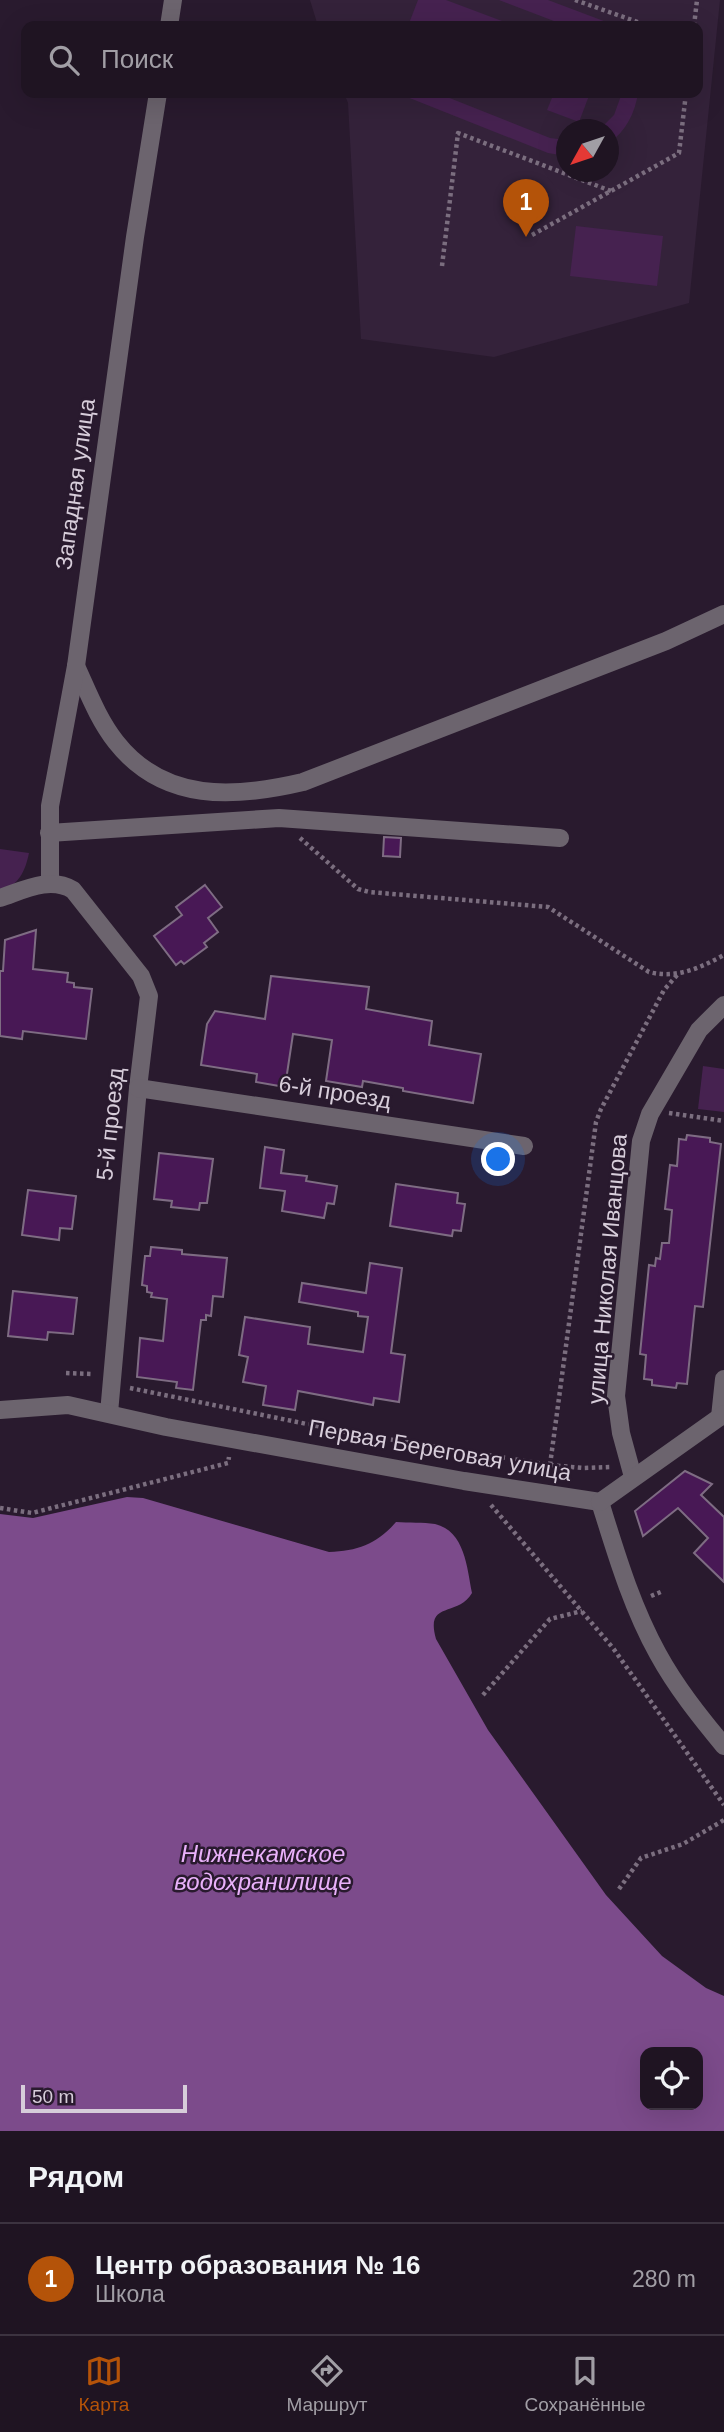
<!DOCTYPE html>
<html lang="ru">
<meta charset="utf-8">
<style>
body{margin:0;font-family:Arial,sans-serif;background:#2c212f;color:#f1f3f6}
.controls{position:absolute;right:21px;bottom:21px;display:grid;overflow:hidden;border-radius:14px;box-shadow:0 7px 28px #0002}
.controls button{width:63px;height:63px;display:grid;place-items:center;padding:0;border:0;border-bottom:2px solid #3c3340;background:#1f1422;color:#f1f3f6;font:35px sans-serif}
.compass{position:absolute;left:556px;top:119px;width:63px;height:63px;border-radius:50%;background:#1f1422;box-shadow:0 7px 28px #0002;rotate:230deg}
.scale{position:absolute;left:21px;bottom:18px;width:166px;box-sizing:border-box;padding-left:7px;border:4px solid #d7cdda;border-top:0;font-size:19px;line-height:24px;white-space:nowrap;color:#d7cdda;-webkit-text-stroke:5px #291a2e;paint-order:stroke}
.you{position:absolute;left:499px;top:1160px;width:24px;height:24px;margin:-18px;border:5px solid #fff;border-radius:50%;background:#1a73e8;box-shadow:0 0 0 10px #1a73e833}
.badge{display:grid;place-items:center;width:46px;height:46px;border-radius:50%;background:#b45309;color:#fff;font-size:23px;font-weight:700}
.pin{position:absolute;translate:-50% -58px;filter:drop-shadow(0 2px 4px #0008)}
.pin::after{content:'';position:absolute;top:37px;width:24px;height:21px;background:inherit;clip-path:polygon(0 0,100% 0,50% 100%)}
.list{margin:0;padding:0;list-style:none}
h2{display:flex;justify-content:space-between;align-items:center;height:91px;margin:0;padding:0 28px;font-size:30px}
h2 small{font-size:23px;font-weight:400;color:#a19ea5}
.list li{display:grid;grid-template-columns:46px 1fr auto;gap:21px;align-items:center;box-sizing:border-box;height:112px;padding:0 28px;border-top:2px solid #3c3340}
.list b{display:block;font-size:26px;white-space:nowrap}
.list p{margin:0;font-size:23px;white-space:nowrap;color:#a19ea5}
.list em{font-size:23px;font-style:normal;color:#a19ea5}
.icon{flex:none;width:38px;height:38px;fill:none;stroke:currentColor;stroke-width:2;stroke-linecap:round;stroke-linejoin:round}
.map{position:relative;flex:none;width:724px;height:2131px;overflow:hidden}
.search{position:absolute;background:#1f1422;box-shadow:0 7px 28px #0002;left:21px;right:21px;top:21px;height:77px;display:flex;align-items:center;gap:18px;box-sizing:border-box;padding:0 24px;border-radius:14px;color:#a19ea5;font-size:26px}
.sheet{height:203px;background:#1f1422}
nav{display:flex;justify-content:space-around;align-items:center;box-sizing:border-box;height:98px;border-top:2px solid #3c3340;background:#1f1422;font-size:19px;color:#a19ea5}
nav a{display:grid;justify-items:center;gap:4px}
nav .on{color:#b45309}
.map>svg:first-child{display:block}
.built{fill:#34223a;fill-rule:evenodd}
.green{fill:#462250}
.water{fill:#7c4b8b;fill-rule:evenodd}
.building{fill:#481855;stroke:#7e6c83;stroke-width:2}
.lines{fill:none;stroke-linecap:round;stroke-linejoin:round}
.path{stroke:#7b6e7f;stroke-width:4.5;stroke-dasharray:3.5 3.5;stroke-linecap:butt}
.minor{stroke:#6c646e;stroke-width:18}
.labels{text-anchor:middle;stroke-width:5;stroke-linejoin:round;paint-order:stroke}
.street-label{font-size:23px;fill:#d7cdda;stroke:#291a2e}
.water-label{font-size:24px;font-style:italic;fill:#e9b1fa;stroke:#291a2e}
</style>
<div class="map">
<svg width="724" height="2131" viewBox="0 0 724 2131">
<rect width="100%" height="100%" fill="#291a2e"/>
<path class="built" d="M310 0H720L689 303 494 357 361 339 348 103 344 93H698V26H318ZM566 130H608V172H566Z"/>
<g class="green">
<polygon points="418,0 446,0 515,26 408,26"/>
<polygon points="499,0 548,0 617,26 567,26"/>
<polygon points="397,93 437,93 550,138 566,140 566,156 548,153"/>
<polygon points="554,93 590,93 579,122 547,110"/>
<path d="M622 93H638C635 113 626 131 609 143L608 130 600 129 614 115Z"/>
<polygon points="576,226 663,236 657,286 570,276"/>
<path d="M0 849 29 853C25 872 19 884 0 892Z"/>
<polygon points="703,1066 724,1069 724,1112 698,1109"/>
</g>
<path class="water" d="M127 1497 143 1498 329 1552C358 1551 377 1544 396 1522 409 1523 423 1522 435 1524 465 1531 467 1568 472 1593 457 1618 425 1600 436 1639L488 1730 606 1895 662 1956 706 1988 724 1996V2131H0V1514L33 1518ZM645 2052H698V2105H645Z"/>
<g class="building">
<polygon points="384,837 401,838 400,857 383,856"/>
<polygon points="205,885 222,907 208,918 218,932 204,943 207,947 184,964 181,961 176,965 154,936 182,915 176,907"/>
<polygon points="36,930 33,969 68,973 67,982 74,983 74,987 92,989 86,1039 23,1031 22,1039 0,1036 0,971 3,971 5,940"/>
<polygon points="271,976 369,987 366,1009 432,1021 429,1045 481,1054 473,1103 403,1091 403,1088 363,1081 362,1087 326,1081 332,1040 293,1034 285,1087 256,1082 257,1074 201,1065 207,1024 215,1011 265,1019"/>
<polygon points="687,1135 710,1138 710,1142 721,1144 703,1307 695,1306 687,1384 677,1383 676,1388 652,1385 652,1380 644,1379 646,1355 640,1354 649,1265 655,1266 656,1258 660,1259 662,1243 669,1243 672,1210 665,1209 670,1165 677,1166 679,1139 686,1140"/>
<polygon points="265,1147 284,1150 281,1173 307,1176 306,1181 337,1186 334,1204 327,1203 324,1218 282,1211 285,1191 260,1188"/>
<polygon points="159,1153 213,1159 207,1203 200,1203 199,1210 171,1207 172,1201 154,1199"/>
<polygon points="396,1184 458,1193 457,1203 465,1204 461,1231 453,1230 452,1236 390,1226"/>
<polygon points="28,1190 76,1196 72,1229 60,1228 59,1240 22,1235"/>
<polygon points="151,1247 182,1250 182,1254 227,1258 223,1297 213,1296 211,1316 206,1315 206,1320 201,1320 193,1390 176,1388 177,1382 137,1377 140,1338 163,1341 167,1299 151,1297 152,1293 147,1292 147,1286 142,1285 145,1256 150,1256"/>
<polygon points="370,1263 402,1268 391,1353 405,1355 399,1402 374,1398 373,1405 298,1391 295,1410 263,1405 266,1386 243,1382 248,1357 239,1355 245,1317 310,1327 308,1344 363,1352 368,1317 358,1316 358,1312 299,1302 302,1283 366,1293"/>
<polygon points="13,1291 77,1298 73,1334 48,1332 47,1340 8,1336"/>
<polygon points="685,1471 712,1484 701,1495 724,1517 724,1582 694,1553 708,1538 678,1508 643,1536 635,1511"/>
</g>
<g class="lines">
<g class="path">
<polyline points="575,0 649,26"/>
<polyline points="694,26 697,0"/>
<polyline points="532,235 679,153 686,93"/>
<polyline points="442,266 458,133 611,191"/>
<path d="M300 838 358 889 369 892 548 907 649 972C676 979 700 968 724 955"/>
<polyline points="669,1113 724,1121"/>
<polyline points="66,1373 93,1374"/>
<polyline points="130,1388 356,1434 550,1465 583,1468 611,1467"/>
<polyline points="550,1465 596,1122 601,1109 664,990 678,974"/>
<polyline points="491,1505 613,1648 724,1805"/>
<polyline points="0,1508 32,1513 228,1463 229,1457"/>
<polyline points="651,1596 663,1591"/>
<polyline points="483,1695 550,1619 582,1611"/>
<polyline points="619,1889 641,1858 683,1844 724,1820"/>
</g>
<g class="minor">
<polyline points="169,26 173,0"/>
<path d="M76 666C88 692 98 719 116 742 164 803 235 798 303 782L666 641 724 614"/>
<polyline points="49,833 279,818 560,838"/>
<polyline points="50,882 50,806 76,666 135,237 158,93"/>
<path d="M0 898C24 890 50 876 73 890L141 976 149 996 138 1088 109 1413"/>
<polyline points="138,1088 524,1146"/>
<polyline points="0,1410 68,1405 166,1427 464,1481 600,1502"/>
<polyline points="720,1417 724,1379"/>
<polyline points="633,1477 621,1433 616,1396 641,1141 650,1114 699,1030 724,1005"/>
<path d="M600 1502C616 1553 631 1605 658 1654 676 1687 700 1717 724 1746"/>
<polyline points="600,1502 724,1414"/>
</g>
</g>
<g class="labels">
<g class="street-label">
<text transform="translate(75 484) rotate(-82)" y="8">Западная улица</text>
<text transform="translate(335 1092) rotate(9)" y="8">6-й проезд</text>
<text transform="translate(110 1124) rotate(-84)" y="8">5-й проезд</text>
<text transform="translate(607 1269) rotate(-85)" y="8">улица Николая Иванцова</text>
<text transform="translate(440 1450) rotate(10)" y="8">Первая Береговая улица</text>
</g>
<g class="water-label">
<text x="263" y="1862">Нижнекамское<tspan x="263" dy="28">водохранилище</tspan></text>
</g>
</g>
</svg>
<div class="controls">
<button><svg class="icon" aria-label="locate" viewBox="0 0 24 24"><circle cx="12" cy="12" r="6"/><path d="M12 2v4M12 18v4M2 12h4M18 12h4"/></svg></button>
</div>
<svg class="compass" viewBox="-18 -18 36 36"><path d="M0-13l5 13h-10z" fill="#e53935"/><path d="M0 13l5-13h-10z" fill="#a19ea5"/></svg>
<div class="scale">50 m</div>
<div class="you"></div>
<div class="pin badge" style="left:526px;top:237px">1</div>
<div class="search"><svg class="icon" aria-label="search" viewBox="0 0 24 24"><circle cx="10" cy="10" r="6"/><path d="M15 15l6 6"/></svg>Поиск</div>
</div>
<section class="sheet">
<h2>Рядом<small></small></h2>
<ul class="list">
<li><span class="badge">1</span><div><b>Центр образования № 16</b><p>Школа</p></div><em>280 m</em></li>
</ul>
</section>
<nav>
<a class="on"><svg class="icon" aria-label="map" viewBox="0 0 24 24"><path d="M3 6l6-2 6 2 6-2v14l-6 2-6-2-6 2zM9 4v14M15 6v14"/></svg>Карта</a>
<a><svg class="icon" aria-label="directions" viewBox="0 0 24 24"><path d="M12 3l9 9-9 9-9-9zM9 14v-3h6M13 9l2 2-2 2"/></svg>Маршрут</a>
<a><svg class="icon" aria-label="saved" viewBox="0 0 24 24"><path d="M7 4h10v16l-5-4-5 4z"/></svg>Сохранённые</a>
</nav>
